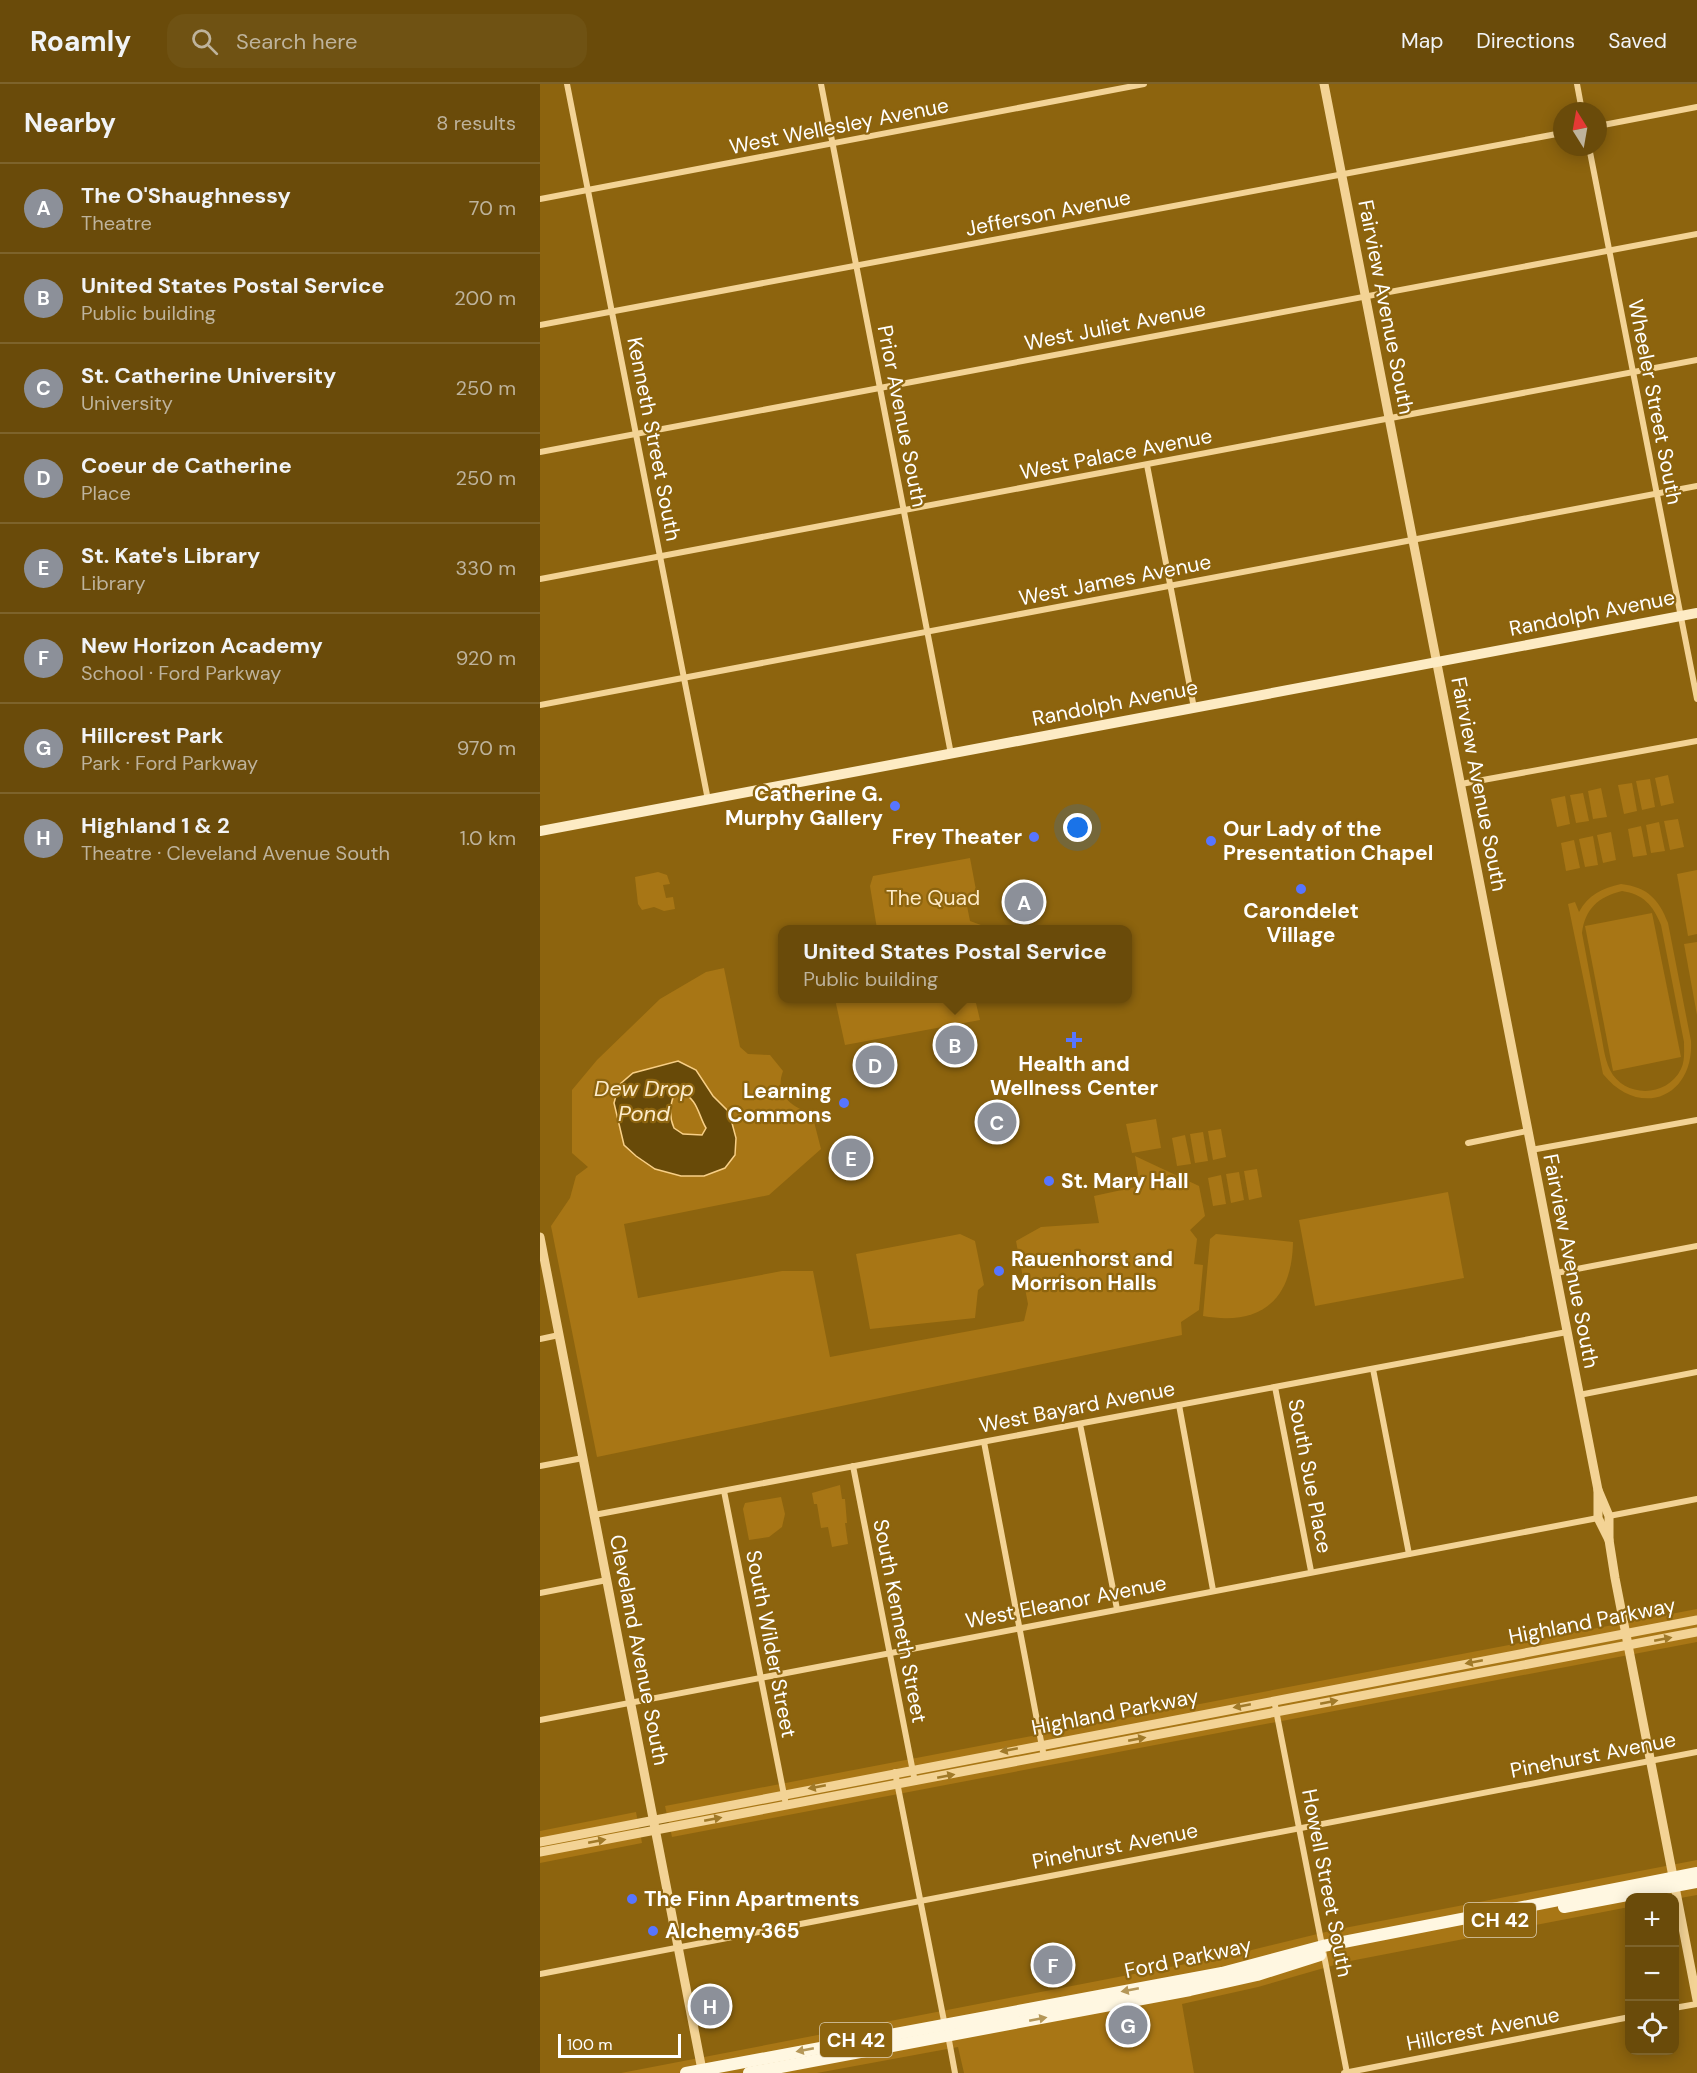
<!DOCTYPE html>
<meta charset="utf-8">
<style>
body{margin:0;font-family:"DM Sans",sans-serif;background:#6f5213;color:#f1f3f6}
.controls{position:absolute;right:18px;bottom:18px;display:grid;overflow:hidden;border-radius:12px;box-shadow:0 3px 15px #0003}
.controls button{width:54px;height:54px;display:grid;place-items:center;padding:0;border:0;border-bottom:2px solid #7d632b;background:#6a4b0a;color:#f1f3f6;font:30px sans-serif}
.compass{position:absolute;left:1013px;top:18px;width:54px;height:54px;border-radius:50%;background:#6a4b0a;box-shadow:0 3px 15px #0003;rotate:349deg}
.scale{position:absolute;left:18px;bottom:15px;width:123px;box-sizing:border-box;padding-left:6px;border:3px solid #fff;border-top:0;font-size:16px;line-height:21px;white-space:nowrap;color:#fff;-webkit-text-stroke:4px #8d640e;paint-order:stroke}
.you{position:absolute;left:538px;top:744px;width:21px;height:21px;margin:-15px;border:4px solid #fff;border-radius:50%;background:#1a73e8;box-shadow:0 0 0 9px #1a73e833}
.badge{display:grid;place-items:center;width:39px;height:39px;border-radius:50%;background:#8c9099;color:#fff;font-size:20px;font-weight:700}
.pin{position:absolute;translate:-50% -50%;border:3px solid #fff;box-shadow:0 2px 6px #0006}
.popup{position:absolute;left:238px;top:841px;width:354px;height:78px;box-sizing:border-box;display:grid;place-content:center;border-radius:12px;background:#6a4b0a;filter:drop-shadow(0 2px 4px #0005);font-size:20px;white-space:nowrap;color:#beb39c}
.popup b{font-size:22px;color:#f1f3f6}
.popup::after{content:'';position:absolute;left:50%;top:100%;margin-left:-12px;border:12px solid transparent;border-top-color:#6a4b0a}
.list{margin:0;padding:0;list-style:none}
h2{display:flex;justify-content:space-between;align-items:center;height:78px;margin:0;padding:0 24px;font-size:26px}
h2 small{font-size:20px;font-weight:400;color:#beb39c}
.list li{display:grid;grid-template-columns:39px 1fr auto;gap:18px;align-items:center;box-sizing:border-box;height:90px;padding:0 24px;border-top:2px solid #7d632b}
.list b{display:block;font-size:22px;white-space:nowrap}
.list p{margin:0;font-size:20px;white-space:nowrap;color:#beb39c}
.list em{font-size:20px;font-style:normal;color:#beb39c}
.icon{flex:none;width:33px;height:33px;fill:none;stroke:currentColor;stroke-width:2;stroke-linecap:round;stroke-linejoin:round}
.map{position:relative;flex:none;width:1157px;height:1989px;overflow:hidden}
header{display:flex;align-items:center;gap:36px;box-sizing:border-box;height:84px;padding:0 30px;background:#6a4b0a;border-bottom:2px solid #7d632b}
header strong{font-size:28px}
nav{display:flex;gap:33px;margin-inline-start:auto;font-size:21px}
.search{width:420px;height:54px;background:#6f5213;display:flex;align-items:center;gap:15px;box-sizing:border-box;padding:0 21px;border-radius:18px;color:#beb39c;font-size:22px}
main{display:flex}
aside{flex:1;background:#6a4b0a}
.map>svg:first-child{display:block}
.green{fill:#a87615;fill-rule:evenodd}
.water{fill:#684a08;stroke:#f8cf86;stroke-width:1.5;fill-rule:evenodd}
.lines{fill:none;stroke-linecap:round;stroke-linejoin:round}
.minor{stroke:#f3d395;stroke-width:6}
.tertiary{stroke:#f3d395;stroke-width:9}
.secondary{stroke:#fdebc4;stroke-width:10}
.primary{stroke:#fff7e1;stroke-width:12}
.oneway{fill:#a17a29}
.oneway2{fill:#b59758}
.poi-dot{fill:#5775ff;stroke:#8d640e;stroke-width:2}
.labels{text-anchor:middle;stroke-width:4.5;stroke-linejoin:round;paint-order:stroke}
.shield{fill:#8d640e;stroke:#ddd0b7;stroke-width:1.5}
.shield-label{font-size:20px;font-weight:bold;fill:#fff}
.street-label{font-size:21px;fill:#fff;stroke:#8d640e}
.poi-label{font-size:21px;font-weight:bold;fill:#fff;stroke:#8d640e;text-anchor:start}
.park-label{font-size:21px;fill:#feebc6;stroke:#8d640e}
.water-label{font-size:22px;font-style:italic;fill:#fdeccb;stroke:#8d640e}
</style>
<header>
<strong>Roamly</strong>
<div class="search"><svg class="icon" aria-label="search" viewBox="0 0 24 24"><circle cx="10" cy="10" r="6"/><path d="M15 15l6 6"/></svg>Search here</div>
<nav><a>Map</a><a>Directions</a><a>Saved</a></nav>
</header>
<main>
<aside>
<h2>Nearby<small>8 results</small></h2>
<ul class="list">
<li><span class="badge">A</span><div><b>The O'Shaughnessy</b><p>Theatre</p></div><em>70 m</em></li>
<li><span class="badge">B</span><div><b>United States Postal Service</b><p>Public building</p></div><em>200 m</em></li>
<li><span class="badge">C</span><div><b>St. Catherine University</b><p>University</p></div><em>250 m</em></li>
<li><span class="badge">D</span><div><b>Coeur de Catherine</b><p>Place</p></div><em>250 m</em></li>
<li><span class="badge">E</span><div><b>St. Kate's Library</b><p>Library</p></div><em>330 m</em></li>
<li><span class="badge">F</span><div><b>New Horizon Academy</b><p>School · Ford Parkway</p></div><em>920 m</em></li>
<li><span class="badge">G</span><div><b>Hillcrest Park</b><p>Park · Ford Parkway</p></div><em>970 m</em></li>
<li><span class="badge">H</span><div><b>Highland 1 &amp; 2</b><p>Theatre · Cleveland Avenue South</p></div><em>1.0 km</em></li>
</ul>
</aside>
<div class="map">
<svg width="1157" height="1989" viewBox="0 0 1157 1989">
<rect width="100%" height="100%" fill="#8d640e"/>
<g class="green">
<polygon points="1128,691 1134,719 1121,722 1115,694"/>
<polygon points="1110,695 1115,723 1102,726 1096,697"/>
<polygon points="1092,699 1097,727 1084,730 1078,701"/>
<polygon points="1061,704 1067,733 1053,735 1048,707"/>
<polygon points="1043,709 1049,737 1036,739 1030,711"/>
<polygon points="1025,712 1030,740 1017,743 1011,715"/>
<polygon points="1138,735 1144,763 1130,766 1124,737"/>
<polygon points="1119,738 1125,767 1111,769 1106,741"/>
<polygon points="1101,742 1107,771 1093,773 1088,745"/>
<polygon points="1071,748 1076,776 1063,779 1057,751"/>
<polygon points="1053,752 1058,781 1045,783 1039,755"/>
<polygon points="1034,756 1040,784 1026,787 1021,759"/>
<polygon points="430,774 436,806 426,817 430,837 441,841 439,845 337,845 330,802 333,792"/>
<polygon points="1157,786 1157,850 1148,852 1137,790"/>
<polygon points="118,788 127,791 130,800 123,801 126,814 133,813 135,825 124,827 114,823 102,826 98,820 95,793"/>
<path d="M1081 800C1107 803 1119 815 1128 839L1151 957C1154 1014 1099 1035 1063 990L1028 820 1035 818 1039 828C1048 811 1062 804 1081 800ZM1082 807C1103 810 1113 821 1121 841L1144 958C1144 967 1145 977 1141 985 1127 1014 1084 1014 1070 986 1064 974 1063 958 1060 945 1054 913 1048 881 1042 849 1045 825 1058 813 1082 807Z"/>
<polygon points="1112,829 1141,973 1073,987 1045,842"/>
<polygon points="1157,858 1157,931 1144,860"/>
<path d="M184 884 200 963 208 970 230 971 243 987C234 1011 252 1023 272 1030L281 1065 229 1111 84 1140 98 1214 242 1187H273L290 1273 484 1237 488 1220 476 1157 501 1143 559 1139 554 1112 600 1102 595 1072 659 1102 665 1132 650 1146 657 1155 654 1180 663 1181 659 1226 641 1238 642 1251 57 1373 11 1142 30 1114 36 1092 48 1083 32 1069V1006L57 976 120 915 166 888Z"/>
<polygon points="295,915 435,915 440,936 305,961"/>
<polygon points="616,1035 621,1064 592,1069 586,1040"/>
<polygon points="681,1045 686,1073 673,1076 668,1047"/>
<polygon points="663,1048 668,1077 655,1079 650,1050"/>
<polygon points="645,1051 651,1080 637,1082 632,1054"/>
<polygon points="717,1085 722,1113 709,1116 704,1087"/>
<polygon points="699,1088 704,1116 691,1119 686,1090"/>
<polygon points="681,1091 686,1120 673,1122 668,1094"/>
<polygon points="908,1108 924,1194 775,1222 759,1136"/>
<polygon points="420,1150 435,1157 444,1201 438,1206 435,1234 330,1245 316,1170"/>
<path d="M676 1150 753 1158C752 1217 720 1242 663 1232L670 1155Z"/>
<polygon points="300,1401 302,1415 305,1415 307,1439 305,1439 308,1460 292,1463 288,1443 281,1444 277,1420 274,1420 272,1409"/>
<polygon points="241,1413 245,1430 242,1443 229,1453 209,1456 203,1425 205,1419"/>
<polygon points="1157,1525 1157,1558 132,1753 125,1722"/>
<polygon points="96,1728 102,1759 0,1779 0,1747"/>
<polygon points="1157,1776 1157,1811 1135,1815 1090,1814 1089,1823 805,1878 718,1903 642,1920 654,1989 424,1989 418,1963 277,1989 81,1989 687,1872 794,1846"/>
</g>
<path class="water" d="M138 977 156 986 173 1012 189 1028 196 1054 195 1071 185 1084 164 1092H141L115 1085 96 1072 84 1061 74 1019 79 1001 93 989ZM140 1008C158 1014 158 1031 166 1044L162 1051 143 1050 134 1044C129 1033 130 1021 134 1010Z"/>
<g class="lines">
<g class="minor">
<polyline points="27,0 168,716"/>
<polyline points="281,0 411,670"/>
<polyline points="1037,0 1042,27"/>
<polyline points="1058,42 1157,23"/>
<polyline points="1049,63 1157,615"/>
<polyline points="0,115 604,0"/>
<polyline points="0,241 1022,49"/>
<polyline points="0,368 1157,150"/>
<polyline points="607,381 654,624"/>
<polyline points="0,495 1157,276"/>
<polyline points="0,621 1157,402"/>
<polyline points="921,700 1157,657"/>
<polyline points="928,1059 987,1047"/>
<polyline points="991,1066 1157,1036"/>
<polyline points="1016,1189 1157,1162"/>
<polyline points="0,1255 19,1251"/>
<polyline points="833,1285 869,1470"/>
<polyline points="735,1303 771,1487"/>
<polyline points="1039,1311 1157,1288"/>
<polyline points="639,1321 673,1506"/>
<polyline points="540,1340 577,1525"/>
<polyline points="444,1358 504,1673"/>
<polyline points="0,1382 43,1374"/>
<polyline points="313,1382 375,1698"/>
<polyline points="184,1407 246,1721"/>
<polyline points="54,1431 1027,1248"/>
<polyline points="1069,1432 1157,1415"/>
<polyline points="0,1509 67,1496"/>
<polyline points="734,1616 807,1989"/>
<polyline points="0,1636 1058,1434"/>
<polyline points="355,1688 405,1942"/>
<polyline points="0,1890 1157,1668"/>
<polyline points="1134,1924 1157,1920"/>
<polyline points="408,1951 415,1989"/>
<polyline points="804,1989 1090,1933"/>
</g>
<g class="tertiary">
<polyline points="784,0 1058,1406 1058,1434 1069,1456"/>
<polyline points="0,1153 162,1986"/>
<polyline points="1058,1406 1069,1432 1069,1456 1075,1494 1157,1916"/>
<polyline points="0,1758 1157,1536"/>
<polyline points="0,1768 1157,1548"/>
</g>
<polyline class="secondary" points="0,747 1157,529"/>
<g class="primary">
<polyline points="1024,1823 1157,1798"/>
<polyline points="146,1989 682,1889 783,1862 1157,1789"/>
<polyline points="209,1989 650,1906 717,1891 780,1871"/>
</g>
</g>
<defs><path id="oneway-solid" d="M-6-.8H1V-3.2L6.5 0L1 3.2V.8H-6Z" transform="scale(1.5)"/></defs>
<g class="oneway">
<use href="#oneway-solid" transform="translate(1123 1555) rotate(-11)"/>
<use href="#oneway-solid" transform="translate(934 1578) rotate(169)"/>
<use href="#oneway-solid" transform="translate(789 1618) rotate(-11)"/>
<use href="#oneway-solid" transform="translate(702 1622) rotate(169)"/>
<use href="#oneway-solid" transform="translate(597 1655) rotate(-11)"/>
<use href="#oneway-solid" transform="translate(469 1666) rotate(169)"/>
<use href="#oneway-solid" transform="translate(406 1692) rotate(-11)"/>
<use href="#oneway-solid" transform="translate(277 1703) rotate(169)"/>
<use href="#oneway-solid" transform="translate(173 1735) rotate(-11)"/>
<use href="#oneway-solid" transform="translate(57 1757) rotate(-11)"/>
</g>
<g class="oneway2">
<use href="#oneway-solid" transform="translate(590 1906) rotate(169)"/>
<use href="#oneway-solid" transform="translate(498 1935) rotate(-11)"/>
<use href="#oneway-solid" transform="translate(265 1966) rotate(169)"/>
</g>
<g class="poi-dot">
<circle cx="355" cy="722" r="6"/>
<circle cx="494" cy="753" r="6"/>
<circle cx="671" cy="757" r="6"/>
<circle cx="761" cy="805" r="6"/>
<path d="M531 947h6v6h6v6h-6v6h-6v-6h-6v-6h6z"/>
<circle cx="304" cy="1019" r="6"/>
<circle cx="509" cy="1097" r="6"/>
<circle cx="459" cy="1187" r="6"/>
<circle cx="92" cy="1815" r="6"/>
<circle cx="113" cy="1847" r="6"/>
</g>
<g class="labels">
<g class="shield">
<rect x="924" y="1819" width="72" height="34" rx="4.5"/>
<rect x="280" y="1939" width="72" height="34" rx="4.5"/>
</g>
<g class="shield-label">
<text x="960" y="1843">CH 42</text>
<text x="316" y="1963">CH 42</text>
</g>
<g class="street-label">
<text transform="translate(299 42) rotate(-11)" y="7">West Wellesley Avenue</text>
<text transform="translate(508 129) rotate(-11)" y="7">Jefferson Avenue</text>
<text transform="translate(846 223) rotate(79)" y="7">Fairview Avenue South</text>
<text transform="translate(575 242) rotate(-11)" y="7">West Juliet Avenue</text>
<text transform="translate(1115 318) rotate(79)" y="7">Wheeler Street South</text>
<text transform="translate(362 332) rotate(79)" y="7">Prior Avenue South</text>
<text transform="translate(114 355) rotate(79)" y="7">Kenneth Street South</text>
<text transform="translate(576 370) rotate(-11)" y="7">West Palace Avenue</text>
<text transform="translate(575 496) rotate(-11)" y="7">West James Avenue</text>
<text transform="translate(1052 529) rotate(-11)" y="7">Randolph Avenue</text>
<text transform="translate(575 619) rotate(-11)" y="7">Randolph Avenue</text>
<text transform="translate(939 700) rotate(79)" y="7">Fairview Avenue South</text>
<text transform="translate(1031 1177) rotate(79)" y="7">Fairview Avenue South</text>
<text transform="translate(537 1323) rotate(-11)" y="7">West Bayard Avenue</text>
<text transform="translate(770 1392) rotate(79)" y="7">South Sue Place</text>
<text transform="translate(526 1518) rotate(-11)" y="7">West Eleanor Avenue</text>
<text transform="translate(360 1537) rotate(79)" y="7">South Kenneth Street</text>
<text transform="translate(1052 1537) rotate(-11)" y="7">Highland Parkway</text>
<text transform="translate(231 1560) rotate(79)" y="7">South Wilder Street</text>
<text transform="translate(99 1566) rotate(79)" y="7">Cleveland Avenue South</text>
<text transform="translate(575 1628) rotate(-11)" y="7">Highland Parkway</text>
<text transform="translate(1053 1671) rotate(-11)" y="7">Pinehurst Avenue</text>
<text transform="translate(575 1762) rotate(-11)" y="7">Pinehurst Avenue</text>
<text transform="translate(787 1799) rotate(79)" y="7">Howell Street South</text>
<text transform="translate(648 1874) rotate(-12)" y="7">Ford Parkway</text>
<text transform="translate(943 1945) rotate(-11)" y="7">Hillcrest Avenue</text>
</g>
<g class="poi-label">
<text x="343" y="717" text-anchor="end">Catherine G.<tspan x="343" dy="24">Murphy Gallery</tspan></text>
<text x="683" y="752">Our Lady of the<tspan x="683" dy="24">Presentation Chapel</tspan></text>
<text x="482" y="760" text-anchor="end">Frey Theater</text>
<text x="761" y="834" text-anchor="middle">Carondelet<tspan x="761" dy="24">Village</tspan></text>
<text x="534" y="987" text-anchor="middle">Health and<tspan x="534" dy="24">Wellness Center</tspan></text>
<text x="292" y="1014" text-anchor="end">Learning<tspan x="292" dy="24">Commons</tspan></text>
<text x="521" y="1104">St. Mary Hall</text>
<text x="471" y="1182">Rauenhorst and<tspan x="471" dy="24">Morrison Halls</tspan></text>
<text x="104" y="1822">The Finn Apartments</text>
<text x="125" y="1854">Alchemy 365</text>
</g>
<g class="park-label">
<text x="393" y="821">The Quad</text>
</g>
<g class="water-label">
<text x="104" y="1012">Dew Drop<tspan x="104" dy="25">Pond</tspan></text>
</g>
</g>
</svg>
<div class="controls">
<button>+</button>
<button>−</button>
<button><svg class="icon" aria-label="locate" viewBox="0 0 24 24"><circle cx="12" cy="12" r="6"/><path d="M12 2v4M12 18v4M2 12h4M18 12h4"/></svg></button>
</div>
<svg class="compass" viewBox="-18 -18 36 36"><path d="M0-13l5 13h-10z" fill="#e53935"/><path d="M0 13l5-13h-10z" fill="#beb39c"/></svg>
<div class="scale">100 m</div>
<div class="you"></div>
<div class="pin badge" style="left:484px;top:818px">A</div>
<div class="pin badge" style="left:415px;top:961px">B</div>
<div class="popup"><b>United States Postal Service</b>Public building</div>
<div class="pin badge" style="left:457px;top:1038px">C</div>
<div class="pin badge" style="left:335px;top:981px">D</div>
<div class="pin badge" style="left:311px;top:1074px">E</div>
<div class="pin badge" style="left:513px;top:1881px">F</div>
<div class="pin badge" style="left:588px;top:1941px">G</div>
<div class="pin badge" style="left:170px;top:1922px">H</div>
</div>
</main>
